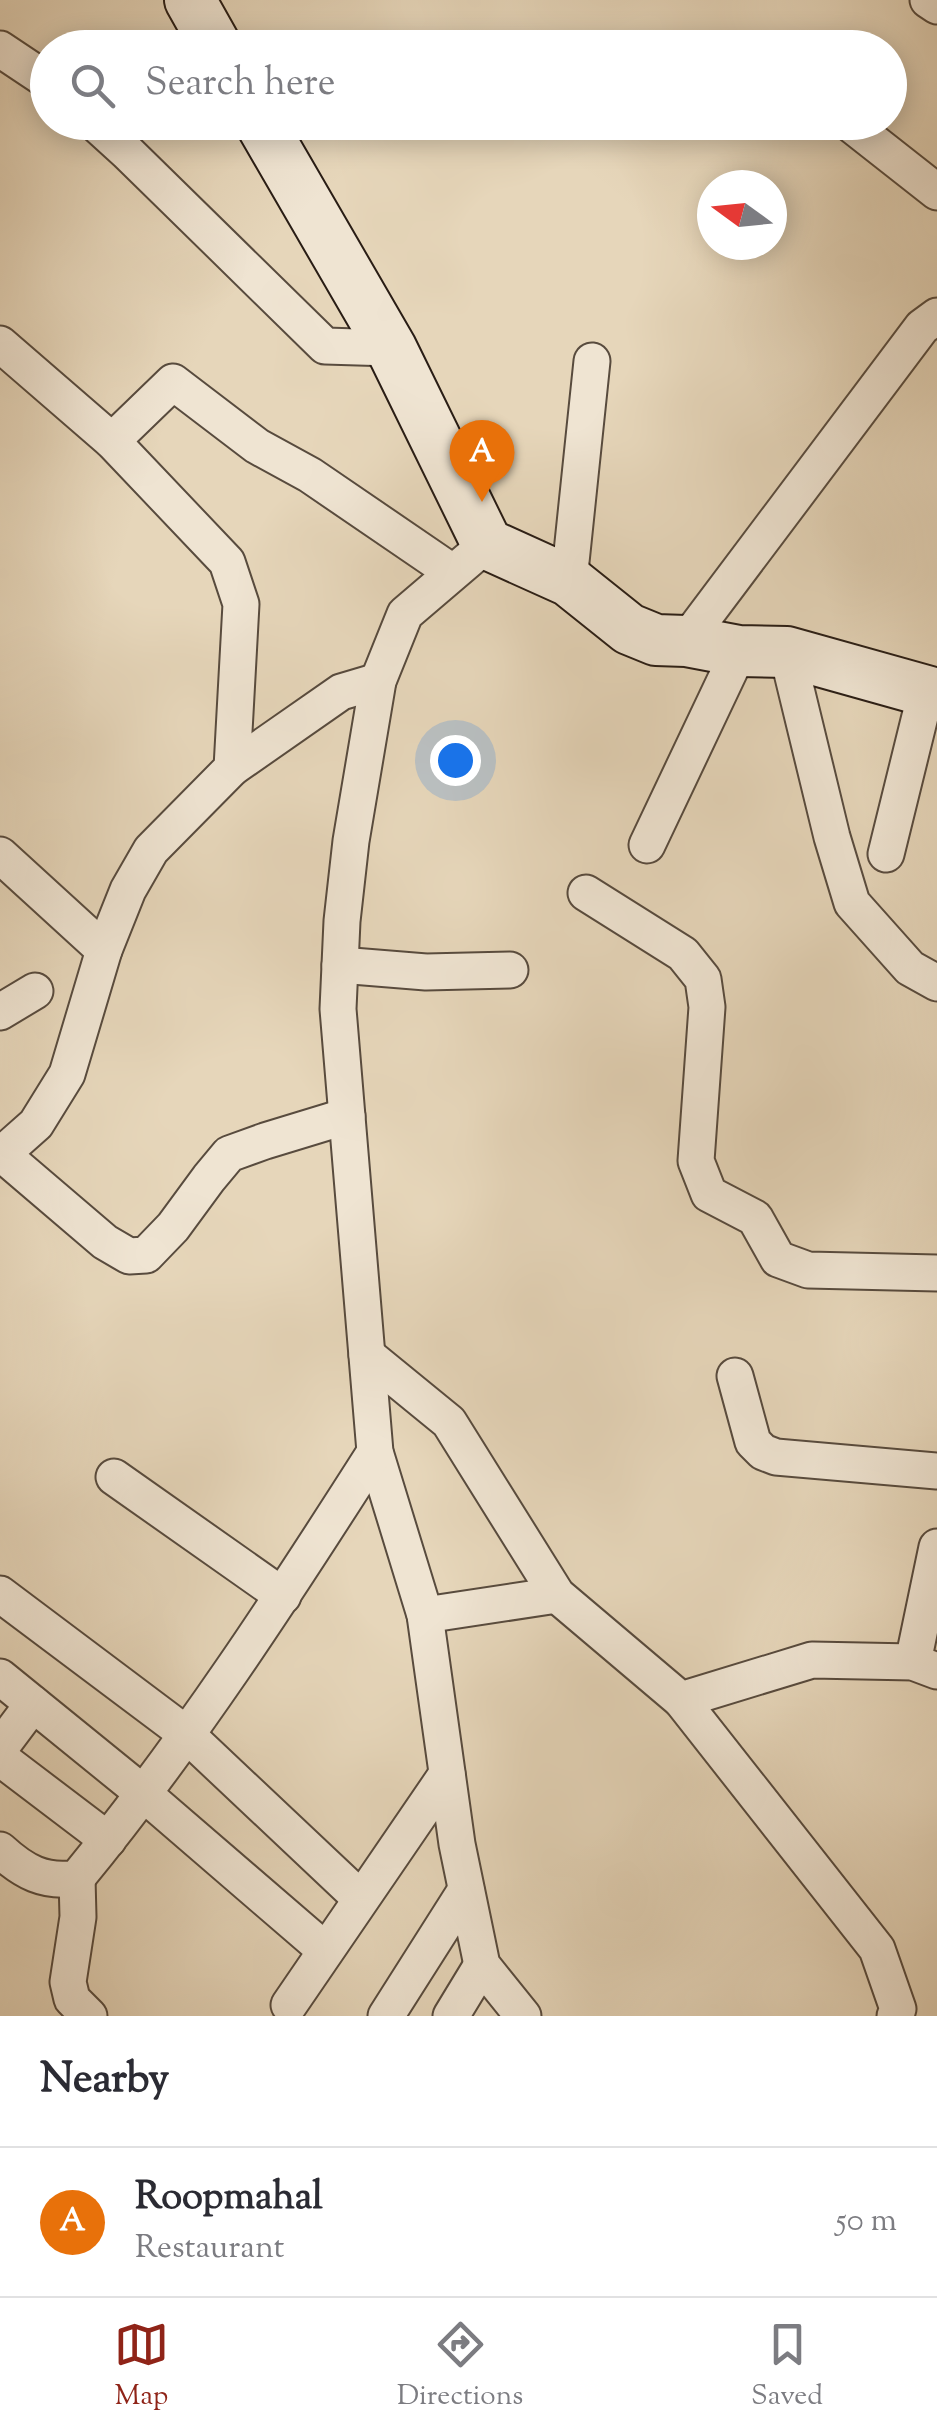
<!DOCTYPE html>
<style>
body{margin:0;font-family:"Sorts Mill Goudy",serif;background:#f2f2f3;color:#2b2b33}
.compass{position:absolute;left:697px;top:170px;width:90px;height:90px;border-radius:50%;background:#fff;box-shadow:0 5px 25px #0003;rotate:285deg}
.you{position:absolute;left:455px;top:760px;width:35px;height:35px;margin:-25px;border:8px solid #fff;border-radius:50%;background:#1a73e8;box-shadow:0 0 0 15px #1a73e833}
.badge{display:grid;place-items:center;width:65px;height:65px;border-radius:50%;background:#8f2418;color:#fff;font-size:32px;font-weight:700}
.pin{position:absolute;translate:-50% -82px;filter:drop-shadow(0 2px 5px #0008)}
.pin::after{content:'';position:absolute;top:52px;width:35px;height:30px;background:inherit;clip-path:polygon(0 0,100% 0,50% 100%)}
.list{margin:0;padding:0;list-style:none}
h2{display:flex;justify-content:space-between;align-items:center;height:130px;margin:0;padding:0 40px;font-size:42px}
h2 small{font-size:32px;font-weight:400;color:#7c7c81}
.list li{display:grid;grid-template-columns:65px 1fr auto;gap:30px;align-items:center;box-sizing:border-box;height:150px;padding:0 40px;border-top:2px solid #e1e1e2}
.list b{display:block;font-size:38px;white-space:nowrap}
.list p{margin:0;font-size:32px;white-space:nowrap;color:#7c7c81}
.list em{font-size:32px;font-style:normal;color:#7c7c81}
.icon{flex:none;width:55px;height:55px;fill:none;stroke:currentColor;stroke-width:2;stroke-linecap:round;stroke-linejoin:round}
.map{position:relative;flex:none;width:937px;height:2016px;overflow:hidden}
.search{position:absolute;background:#fff;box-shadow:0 5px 25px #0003;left:30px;right:30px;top:30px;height:110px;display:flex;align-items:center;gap:25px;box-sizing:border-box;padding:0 35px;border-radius:55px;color:#7c7c81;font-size:38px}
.sheet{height:280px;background:#fff}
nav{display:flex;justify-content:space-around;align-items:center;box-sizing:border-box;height:140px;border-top:2px solid #e1e1e2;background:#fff;font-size:28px;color:#7c7c81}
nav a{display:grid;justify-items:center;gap:5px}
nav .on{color:#8f2418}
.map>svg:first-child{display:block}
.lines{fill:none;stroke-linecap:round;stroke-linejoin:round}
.street-casing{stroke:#584b3e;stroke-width:39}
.secondary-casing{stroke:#291d15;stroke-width:54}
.street{stroke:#efe4d2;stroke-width:35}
.secondary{stroke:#efe4d2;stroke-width:50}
</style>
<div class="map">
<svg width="937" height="2016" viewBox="0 0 937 2016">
<rect width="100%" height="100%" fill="#e6d6ba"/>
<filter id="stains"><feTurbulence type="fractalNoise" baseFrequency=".002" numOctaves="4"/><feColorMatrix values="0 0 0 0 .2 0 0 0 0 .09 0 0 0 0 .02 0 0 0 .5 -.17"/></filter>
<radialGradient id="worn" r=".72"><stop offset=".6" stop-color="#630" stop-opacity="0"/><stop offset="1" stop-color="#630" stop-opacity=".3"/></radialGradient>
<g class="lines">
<g class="street-casing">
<g id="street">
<polyline points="928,0 937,6"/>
<polyline points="0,49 48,81"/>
<polyline points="94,122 127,152 325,346 391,348"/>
<polyline points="848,122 937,192"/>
<polyline points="0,344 112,441 227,562 241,604 232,768 151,850 128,890 104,950 67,1074 36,1124 0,1156"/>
<polyline points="112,441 173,382 257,446 310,475 452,572"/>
<polyline points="487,544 405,614 378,681 351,841 342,921 338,1009 375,1452 425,1615 457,1844 482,1965 523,2016"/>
<polyline points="569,581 592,361"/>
<polyline points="686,641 922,327 937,316"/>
<polyline points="787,652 832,837 852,903 910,968 937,983"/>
<polyline points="232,768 341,692 378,681"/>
<polyline points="647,845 739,651"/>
<polyline points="886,854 926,692"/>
<polyline points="0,855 104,950"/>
<polyline points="586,893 683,954 703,979 707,1007 696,1161 709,1194 755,1218 778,1259 808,1270 937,1273"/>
<polyline points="340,965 426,972 510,970"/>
<polyline points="0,1012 35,991"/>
<polyline points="2,1154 105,1242 129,1256 146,1255 173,1227 209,1178 229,1154 265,1141 347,1116"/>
<polyline points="367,1355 449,1422 557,1595 681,1700 812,1660 913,1662 937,1671"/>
<polyline points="735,1376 753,1442 763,1452 776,1457 937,1471"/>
<polyline points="114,1477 283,1596"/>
<polyline points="0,1594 185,1733 360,1898"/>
<polyline points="425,1615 557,1595"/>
<polyline points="913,1662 937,1547"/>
<polyline points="0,1677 144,1794 325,1950"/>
<polyline points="681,1700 877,1949 898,2009 895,2016"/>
<polyline points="0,1748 33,1704"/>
<polyline points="0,1758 108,1840"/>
<path d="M0 1850C24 1872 44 1883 77 1878 187 1744 282 1598 375 1452"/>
<polyline points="77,1878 78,1917 68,1982 72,1999 89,2016"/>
<polyline points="289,2005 447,1774"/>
<polyline points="386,2016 466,1890"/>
<polyline points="451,2016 482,1965"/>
</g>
</g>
<g class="secondary-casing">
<g id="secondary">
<polyline points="190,0 217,48"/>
<polyline points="260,122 391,348 487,544 569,581 629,629 656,640 686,641 739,651 787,652 937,694"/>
</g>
</g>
<use href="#street" class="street"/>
<use href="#secondary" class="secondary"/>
</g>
<rect width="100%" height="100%" filter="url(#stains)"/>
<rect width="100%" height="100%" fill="url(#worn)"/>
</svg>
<svg class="compass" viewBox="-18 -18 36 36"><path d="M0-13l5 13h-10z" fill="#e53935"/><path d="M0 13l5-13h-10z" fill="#7c7c81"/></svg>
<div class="you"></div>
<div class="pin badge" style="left:482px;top:502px;background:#e8710a">A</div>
<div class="search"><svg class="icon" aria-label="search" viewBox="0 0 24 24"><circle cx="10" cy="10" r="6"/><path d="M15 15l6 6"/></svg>Search here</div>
</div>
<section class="sheet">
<h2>Nearby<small></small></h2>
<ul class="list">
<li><span class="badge" style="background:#e8710a">A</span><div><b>Roopmahal</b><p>Restaurant</p></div><em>50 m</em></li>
</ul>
</section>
<nav>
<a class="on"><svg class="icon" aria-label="map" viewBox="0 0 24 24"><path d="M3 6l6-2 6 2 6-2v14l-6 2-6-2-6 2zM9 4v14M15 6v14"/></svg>Map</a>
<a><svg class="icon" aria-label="directions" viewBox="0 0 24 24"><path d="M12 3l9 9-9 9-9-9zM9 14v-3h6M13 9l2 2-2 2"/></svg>Directions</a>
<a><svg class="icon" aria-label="saved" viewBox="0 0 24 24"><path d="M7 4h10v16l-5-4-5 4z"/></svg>Saved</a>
</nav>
